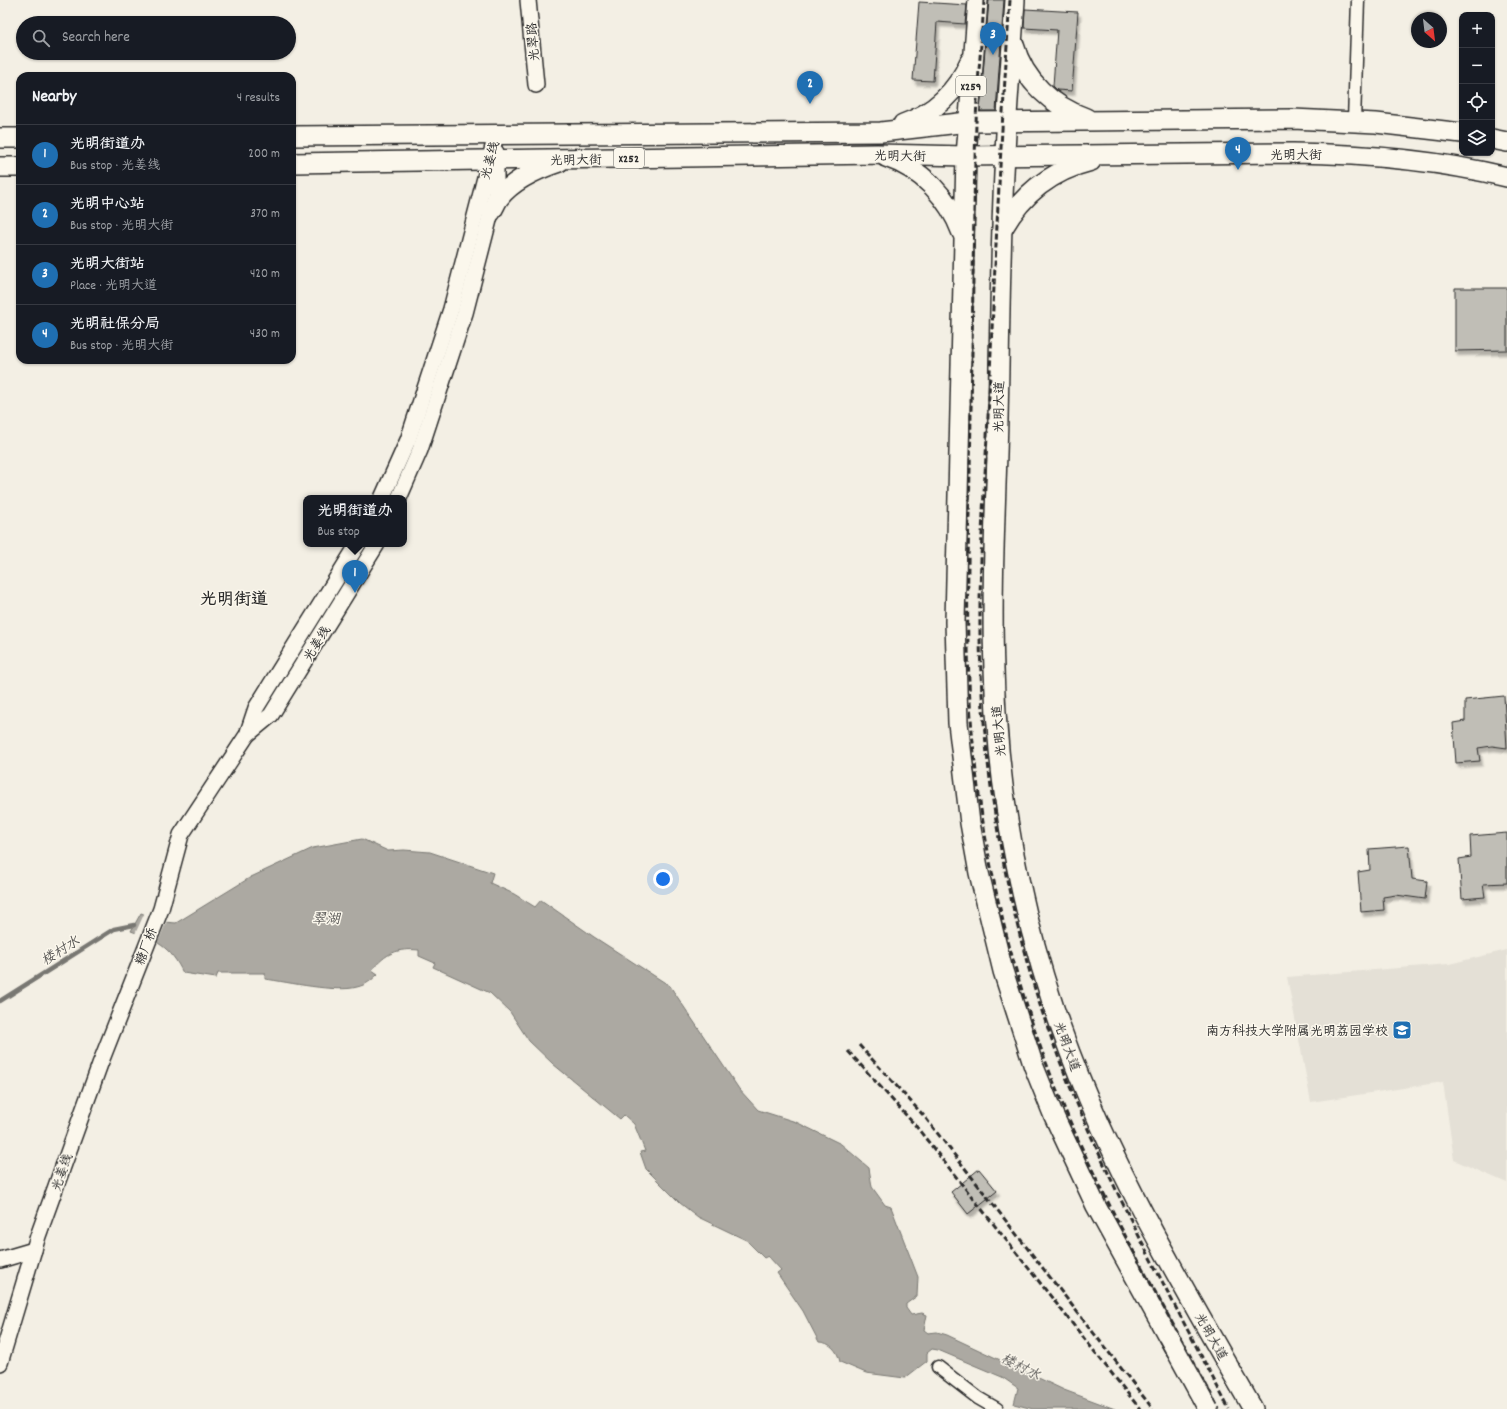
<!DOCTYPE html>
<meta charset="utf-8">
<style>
body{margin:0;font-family:Dekko,"LXGW WenKai TC",sans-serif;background:#20242c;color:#f1f3f6}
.controls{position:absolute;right:12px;top:12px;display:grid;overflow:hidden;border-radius:8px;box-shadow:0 1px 3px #0004}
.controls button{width:36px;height:36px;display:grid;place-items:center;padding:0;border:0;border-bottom:1px solid #363941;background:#171b24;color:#f1f3f6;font:20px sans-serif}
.compass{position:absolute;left:1411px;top:12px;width:36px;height:36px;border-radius:50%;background:#171b24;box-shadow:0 1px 3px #0004;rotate:152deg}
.you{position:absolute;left:663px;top:879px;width:14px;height:14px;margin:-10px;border:3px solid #fff;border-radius:50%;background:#1a73e8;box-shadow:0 0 0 6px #1a73e833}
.badge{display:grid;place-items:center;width:26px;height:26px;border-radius:50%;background:#1f6fb2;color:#fff;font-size:13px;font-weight:700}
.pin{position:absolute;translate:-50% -33px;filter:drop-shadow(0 1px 2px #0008)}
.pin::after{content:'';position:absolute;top:21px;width:14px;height:12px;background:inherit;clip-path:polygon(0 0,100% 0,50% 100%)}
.popup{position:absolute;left:303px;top:495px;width:104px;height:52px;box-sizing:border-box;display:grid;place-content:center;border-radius:8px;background:#171b24;filter:drop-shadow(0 1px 3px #0005);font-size:13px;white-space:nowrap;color:#9ea1a6}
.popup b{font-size:15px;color:#f1f3f6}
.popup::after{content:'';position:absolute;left:50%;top:100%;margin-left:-8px;border:8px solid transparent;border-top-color:#171b24}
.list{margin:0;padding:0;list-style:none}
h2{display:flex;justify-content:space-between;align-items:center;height:52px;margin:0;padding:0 16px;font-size:17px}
h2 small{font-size:13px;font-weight:400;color:#9ea1a6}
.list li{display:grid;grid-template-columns:26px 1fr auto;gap:12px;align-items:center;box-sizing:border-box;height:60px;padding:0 16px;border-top:1px solid #363941}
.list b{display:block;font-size:15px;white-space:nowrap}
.list p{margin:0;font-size:13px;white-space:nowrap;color:#9ea1a6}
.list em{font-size:13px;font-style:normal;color:#9ea1a6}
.icon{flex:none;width:22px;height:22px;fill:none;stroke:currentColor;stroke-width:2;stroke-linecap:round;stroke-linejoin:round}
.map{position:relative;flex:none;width:1507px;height:1409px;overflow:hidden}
.search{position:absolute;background:#171b24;box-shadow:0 1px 3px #0004;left:16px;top:16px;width:280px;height:44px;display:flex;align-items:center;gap:10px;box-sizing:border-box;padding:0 14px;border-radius:22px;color:#9ea1a6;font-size:15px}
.panel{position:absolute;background:#171b24;box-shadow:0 1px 3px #0004;left:16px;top:72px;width:280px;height:292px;border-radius:12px}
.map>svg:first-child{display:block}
.built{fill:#e4e0d6}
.water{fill:#aca9a2;stroke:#787772}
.pier{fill:#f3efe4}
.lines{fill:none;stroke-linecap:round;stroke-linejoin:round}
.stream{stroke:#787772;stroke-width:4.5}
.building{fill:#c0beb6;stroke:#2b2b2b;filter:url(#shadow)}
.minor-casing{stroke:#2b2b2b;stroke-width:15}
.tertiary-casing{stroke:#2b2b2b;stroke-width:18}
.primary-casing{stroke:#2b2b2b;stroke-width:22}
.minor{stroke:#fbf7ec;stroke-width:12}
.tertiary{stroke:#fbf7ec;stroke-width:15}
.primary{stroke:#fbf7ec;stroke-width:19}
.rail{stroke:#2b2b2b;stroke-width:3;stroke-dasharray:6 3;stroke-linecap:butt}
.primary-bridge-casing{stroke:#2b2b2b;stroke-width:22;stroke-linecap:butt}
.primary-bridge{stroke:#fbf7ec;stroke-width:19}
.labels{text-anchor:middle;stroke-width:3;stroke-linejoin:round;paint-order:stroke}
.shield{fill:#fbf7ec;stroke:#696865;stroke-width:1}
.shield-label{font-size:12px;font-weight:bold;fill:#2b2b2b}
.street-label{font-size:13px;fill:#2b2b2b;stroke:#fbf7ec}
.poi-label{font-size:13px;fill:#2b2b2b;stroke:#fbf7ec;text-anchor:end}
.water-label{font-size:14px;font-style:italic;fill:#585755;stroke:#fbf7ec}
.district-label{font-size:17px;font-weight:bold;fill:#2b2b2b;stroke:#fbf7ec}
</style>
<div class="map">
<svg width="1507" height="1409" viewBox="0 0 1507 1409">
<defs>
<filter id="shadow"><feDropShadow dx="2.5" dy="4.5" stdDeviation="1" flood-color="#0004"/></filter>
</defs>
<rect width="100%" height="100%" fill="#f3efe4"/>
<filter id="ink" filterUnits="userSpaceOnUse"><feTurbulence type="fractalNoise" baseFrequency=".025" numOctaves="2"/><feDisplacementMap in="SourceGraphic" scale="8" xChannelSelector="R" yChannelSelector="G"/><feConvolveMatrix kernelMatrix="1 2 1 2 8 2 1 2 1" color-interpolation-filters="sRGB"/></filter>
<g filter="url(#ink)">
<polygon class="built" points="1507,950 1507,1183 1454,1160 1443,1082 1311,1102 1287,977 1449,964"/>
<path class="water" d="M362 839 388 851 404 850 430 852 493 873 490 883 514 894 535 907 541 900 594 937 670 986 739 1089 758 1110 796 1122 841 1144 869 1168 872 1187 885 1205 891 1207 918 1277 917 1296 906 1304V1308L911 1315 922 1313 927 1315 924 1330 928 1333 937 1332 947 1335 1064 1390 1115 1409H1033L1014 1404 1018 1388 1002 1377 938 1350 932 1349 927 1353V1361L905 1378 866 1373 840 1362C838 1351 830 1342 819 1342L803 1311 777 1273 781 1270 768 1256 764 1258 746 1240 698 1217 680 1203 646 1169 640 1152 645 1151 634 1124 624 1115 620 1119 553 1064 529 1041 510 1012 490 993 433 967 435 963 419 956V950C397 948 386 953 372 970L378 974C372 980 366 985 357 987 336 993 288 982 265 979V973H218L216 978 183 973C171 947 156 940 131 931L141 913 164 922 176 923 251 877 313 848Z"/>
<polygon class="pier" points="145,912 167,921 157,944 135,934"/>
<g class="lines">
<polyline class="stream" points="0,1001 114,929 134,925"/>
</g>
<g class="building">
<polygon points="989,0 1004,0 996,111 980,111"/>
<polygon points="919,2 967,5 965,24 937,22 933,81 913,80"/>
<polygon points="1025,9 1078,12 1072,91 1057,90 1053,86 1057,30 1024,28"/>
<polygon points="1455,288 1507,288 1507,350 1455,351"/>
<polygon points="1504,696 1507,748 1492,746 1478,748 1480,761 1456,763 1453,723 1465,721 1465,700"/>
<polygon points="1507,833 1507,883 1483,884 1485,897 1462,899 1459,859 1471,857 1470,836"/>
<polygon points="1409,846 1412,879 1427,881 1425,899 1396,895 1383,897 1384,910 1361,912 1358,872 1370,870 1369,849"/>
<polygon points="979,1169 997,1191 968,1214 951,1192"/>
</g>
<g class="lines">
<g class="minor-casing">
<g id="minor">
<polyline points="1354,121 1358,0"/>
<polyline points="938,1367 978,1398 997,1409"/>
</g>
</g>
<g class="tertiary-casing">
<g id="tertiary">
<polyline points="528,0 536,85"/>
<polyline points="382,498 408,440 451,309 496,135"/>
<polyline points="399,498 420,450 465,313 496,193 496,152"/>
<polyline points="248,734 271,715 377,544"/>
<polyline points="0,1260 34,1250"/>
<polyline points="0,1363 38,1236 100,1064 161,909 181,835 247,735 256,708 358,544"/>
</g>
</g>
<g class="primary-casing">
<g id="primary">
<polyline points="978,0 966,156 955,622 958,723 970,823 979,873 1003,971 1034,1067 1053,1114 1096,1206 1176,1351"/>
<path d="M1015 0C1012 51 1007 103 1005 154 1000 242 1000 331 998 419 996 502 991 586 994 669 997 784 1018 899 1054 1008 1101 1150 1179 1280 1253 1409"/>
<path d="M1014 45C1024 81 1052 106 1086 118"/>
<path d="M903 124C934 113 957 91 970 61"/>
<polyline points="292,136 881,132 968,122 1293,119 1376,123 1462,133"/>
<polyline points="0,138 20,138"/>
<polyline points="1492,139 1507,142"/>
<path d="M886 157C922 169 949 198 962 233"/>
<path d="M292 163 877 154 966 156 1293 153C1365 154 1437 160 1507 177"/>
<polyline points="0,167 20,167"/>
<path d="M491 212C494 208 496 202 499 198 512 181 538 169 559 162"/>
<path d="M1003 228C1023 193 1051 171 1091 161"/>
</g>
</g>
<use href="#minor" class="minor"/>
<use href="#tertiary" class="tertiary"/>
<use href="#primary" class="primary"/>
<g class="rail">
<path d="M984 0C982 41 977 83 976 124 973 220 973 315 971 410 970 513 964 616 971 718 978 818 998 917 1029 1013 1073 1153 1150 1280 1219 1409"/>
<path d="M1010 0C1001 132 995 263 989 395 985 488 977 581 981 673 985 771 1001 868 1027 962 1071 1120 1154 1264 1229 1409"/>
<polyline points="859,1045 924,1116 1153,1409"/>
<polyline points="848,1051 915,1125 1140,1409"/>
</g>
<g class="primary-bridge-casing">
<polyline id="primary-bridge" points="1168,1336 1208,1409"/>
</g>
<use href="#primary-bridge" class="primary-bridge"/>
</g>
</g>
<defs>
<g id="school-square" transform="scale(1)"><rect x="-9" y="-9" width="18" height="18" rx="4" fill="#1f6fb2" stroke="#fbf7ec"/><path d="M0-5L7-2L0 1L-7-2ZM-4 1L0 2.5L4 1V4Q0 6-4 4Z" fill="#fff"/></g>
</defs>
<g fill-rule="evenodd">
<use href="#school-square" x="1402" y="1030"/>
</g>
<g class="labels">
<g class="shield">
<rect x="956" y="76" width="30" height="20" rx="3"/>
<rect x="614" y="148" width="30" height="20" rx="3"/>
</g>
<g class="shield-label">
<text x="971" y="90">X259</text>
<text x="629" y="162">X252</text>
</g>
<g class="street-label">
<text transform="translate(532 42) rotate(-95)" y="5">光翠路</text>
<text x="1296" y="159">光明大街</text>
<text transform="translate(900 155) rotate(1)" y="5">光明大街</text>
<text transform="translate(576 159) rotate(-1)" y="5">光明大街</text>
<text transform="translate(489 160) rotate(-75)" y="5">光姜线</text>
<text transform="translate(998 407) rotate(-89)" y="5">光明大道</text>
<text transform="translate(316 643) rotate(-58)" y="5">光姜线</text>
<text transform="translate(998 731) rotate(-95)" y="5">光明大道</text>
<text transform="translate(145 946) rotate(-69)" y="5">糖厂桥</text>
<text transform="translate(1068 1046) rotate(70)" y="5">光明大道</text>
<text transform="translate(61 1172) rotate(-70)" y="5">光姜线</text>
<text transform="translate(1212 1336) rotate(61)" y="5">光明大道</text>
</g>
<g class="poi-label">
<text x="1388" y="1035">南方科技大学附属光明荔园学校</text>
</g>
<g class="water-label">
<text x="326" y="923">翠湖</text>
<text transform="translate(60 950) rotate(-32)" y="5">楼村水</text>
<text transform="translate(1021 1366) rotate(27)" y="5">楼村水</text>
</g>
<g class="district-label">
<text x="234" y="604">光明街道</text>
</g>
</g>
</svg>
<div class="controls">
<button>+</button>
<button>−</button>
<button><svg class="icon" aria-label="locate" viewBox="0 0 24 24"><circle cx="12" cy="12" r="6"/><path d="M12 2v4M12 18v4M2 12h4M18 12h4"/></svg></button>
<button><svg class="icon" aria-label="layers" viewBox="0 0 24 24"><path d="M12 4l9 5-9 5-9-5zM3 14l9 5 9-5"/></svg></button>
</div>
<svg class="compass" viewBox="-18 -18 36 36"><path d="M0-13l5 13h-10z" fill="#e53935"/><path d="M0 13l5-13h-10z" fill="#9ea1a6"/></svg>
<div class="you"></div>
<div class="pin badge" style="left:355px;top:593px">1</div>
<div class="popup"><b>光明街道办</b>Bus stop</div>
<div class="pin badge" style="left:810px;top:104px">2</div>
<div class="pin badge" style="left:993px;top:55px">3</div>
<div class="pin badge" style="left:1238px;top:170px">4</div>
<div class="search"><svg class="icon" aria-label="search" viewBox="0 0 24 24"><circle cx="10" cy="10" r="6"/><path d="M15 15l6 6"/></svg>Search here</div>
<section class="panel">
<h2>Nearby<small>4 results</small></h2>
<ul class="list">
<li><span class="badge">1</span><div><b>光明街道办</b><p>Bus stop · 光姜线</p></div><em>200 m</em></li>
<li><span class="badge">2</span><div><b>光明中心站</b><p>Bus stop · 光明大街</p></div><em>370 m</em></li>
<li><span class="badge">3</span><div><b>光明大街站</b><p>Place · 光明大道</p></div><em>420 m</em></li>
<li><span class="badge">4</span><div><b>光明社保分局</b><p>Bus stop · 光明大街</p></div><em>430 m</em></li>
</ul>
</section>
</div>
